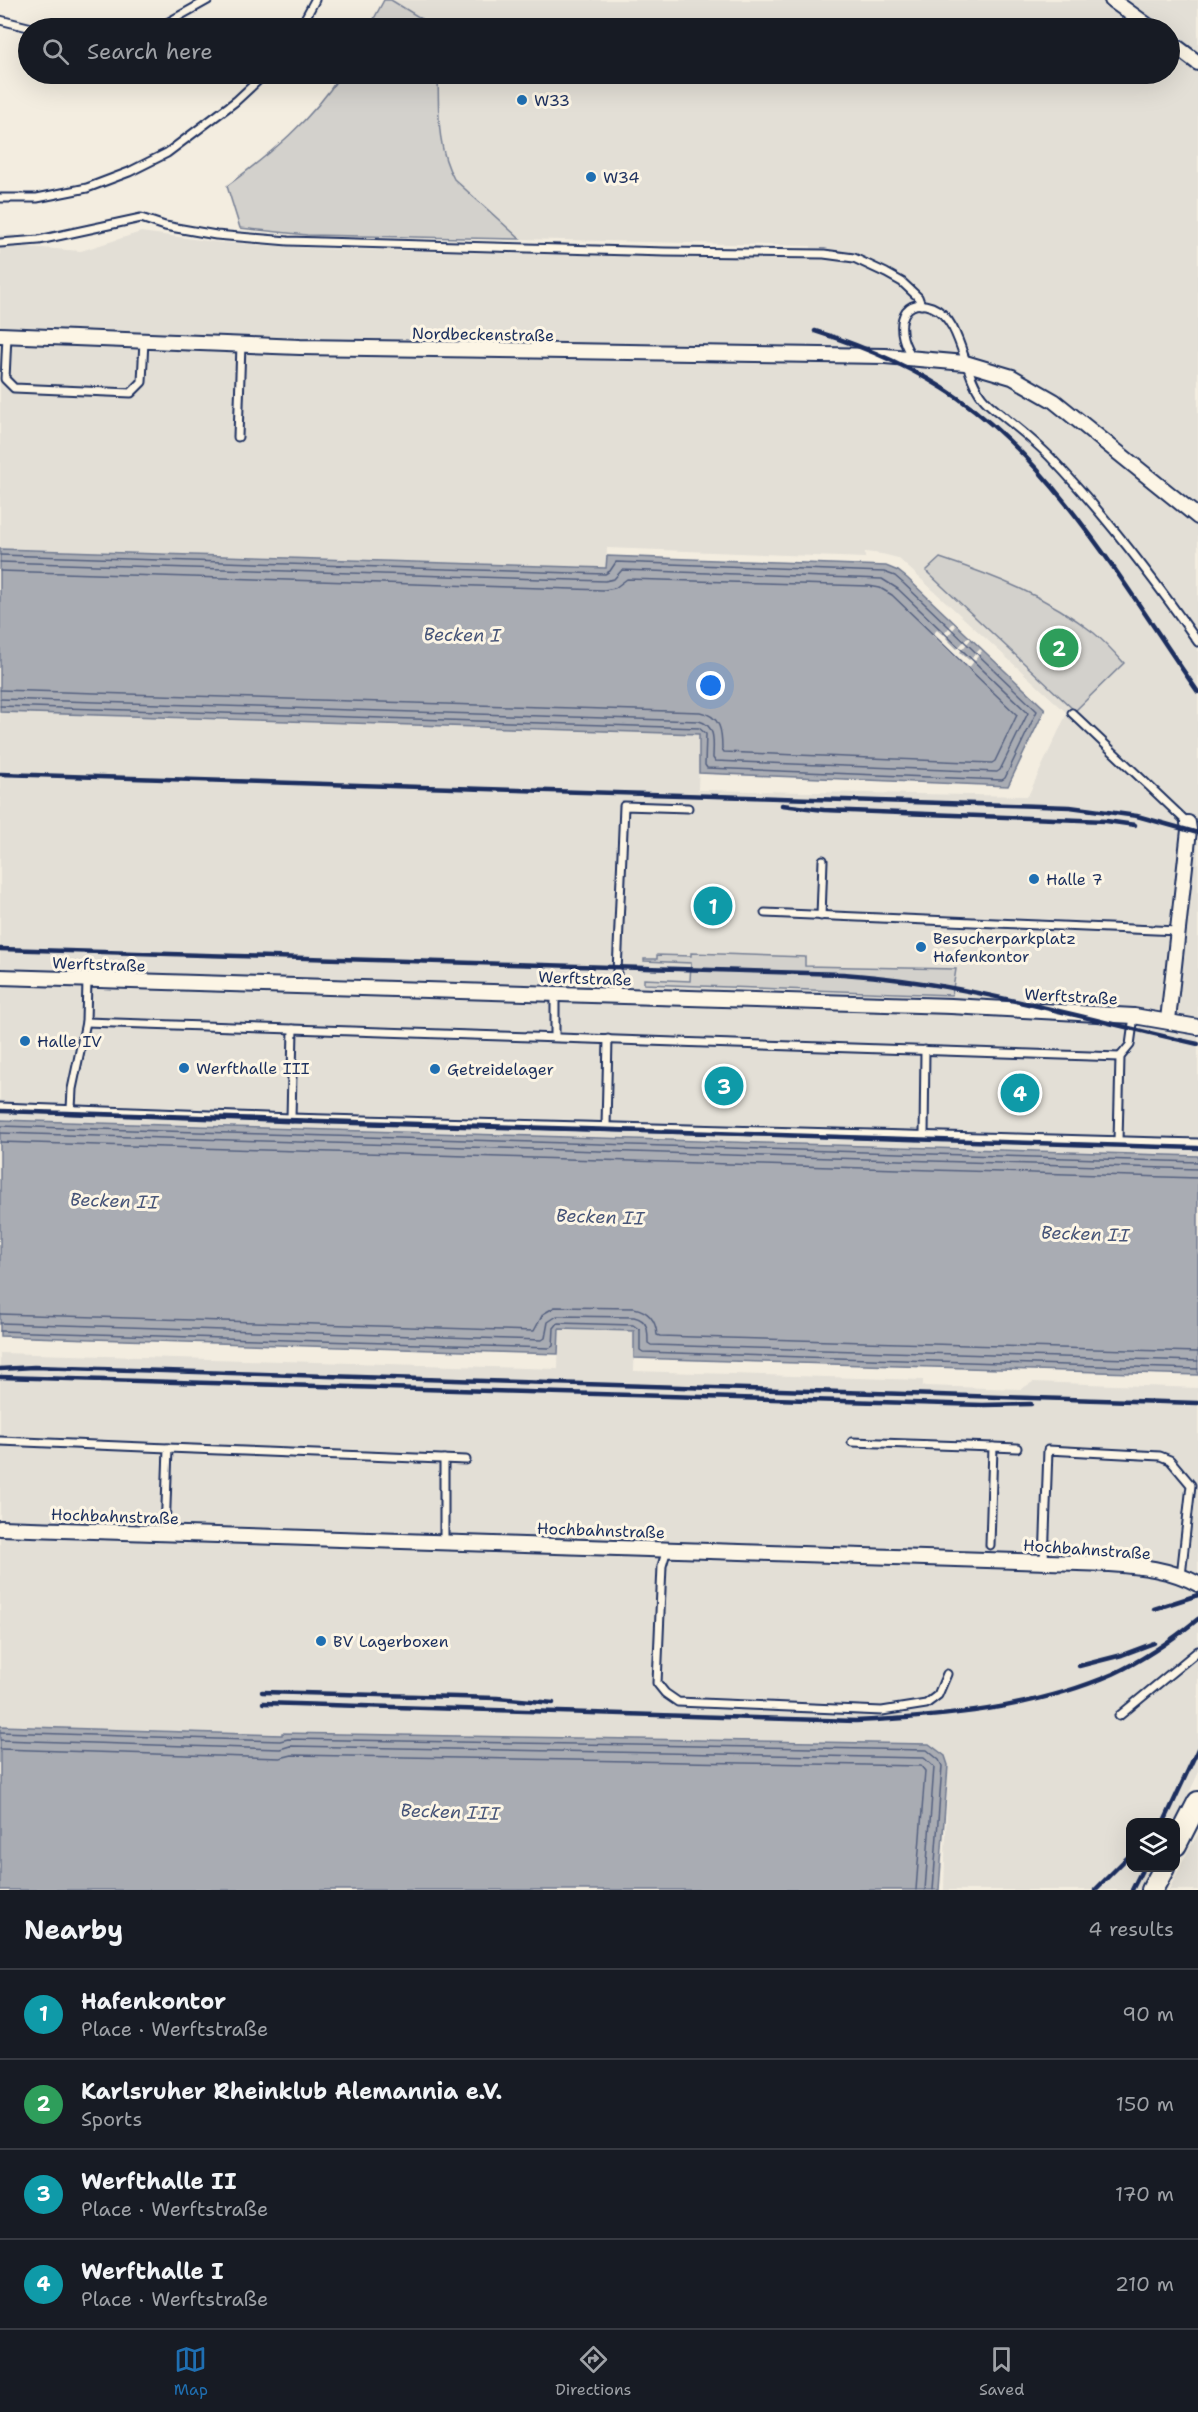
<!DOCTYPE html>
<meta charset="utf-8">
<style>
body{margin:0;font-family:"Shantell Sans",sans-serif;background:#242831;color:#f1f3f6}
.controls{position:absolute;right:18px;bottom:18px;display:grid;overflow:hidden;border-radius:12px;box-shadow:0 6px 24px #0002}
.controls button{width:54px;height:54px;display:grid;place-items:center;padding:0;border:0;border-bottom:2px solid #363941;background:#171b24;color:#f1f3f6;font:30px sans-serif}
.you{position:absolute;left:711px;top:686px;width:21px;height:21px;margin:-15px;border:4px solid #fff;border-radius:50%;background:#1a73e8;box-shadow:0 0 0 9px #1a73e833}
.badge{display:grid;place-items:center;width:39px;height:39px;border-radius:50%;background:#1f6fb2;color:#fff;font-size:20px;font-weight:700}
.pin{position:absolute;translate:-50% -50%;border:3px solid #fff;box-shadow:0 2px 6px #0006}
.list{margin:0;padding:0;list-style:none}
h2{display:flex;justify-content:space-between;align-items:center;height:78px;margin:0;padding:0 24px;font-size:26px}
h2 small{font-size:20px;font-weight:400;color:#9ea1a6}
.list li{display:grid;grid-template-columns:39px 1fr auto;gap:18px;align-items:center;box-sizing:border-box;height:90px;padding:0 24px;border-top:2px solid #363941}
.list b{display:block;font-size:22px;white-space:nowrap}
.list p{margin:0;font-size:20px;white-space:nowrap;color:#9ea1a6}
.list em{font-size:20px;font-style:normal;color:#9ea1a6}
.icon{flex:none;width:33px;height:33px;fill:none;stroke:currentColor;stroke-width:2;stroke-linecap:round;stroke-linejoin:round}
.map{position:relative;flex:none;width:1198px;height:1890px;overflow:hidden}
.search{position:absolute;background:#171b24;box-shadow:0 6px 24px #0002;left:18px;right:18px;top:18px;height:66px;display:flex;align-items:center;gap:15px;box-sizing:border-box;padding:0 21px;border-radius:33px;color:#9ea1a6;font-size:22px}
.sheet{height:438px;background:#171b24}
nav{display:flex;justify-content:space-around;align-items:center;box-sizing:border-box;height:84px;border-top:2px solid #363941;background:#171b24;font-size:16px;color:#9ea1a6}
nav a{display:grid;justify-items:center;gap:3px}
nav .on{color:#1f6fb2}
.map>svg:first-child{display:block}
.built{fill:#e3dfd6}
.green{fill:#d3d1cc;stroke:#778095;stroke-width:1.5}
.water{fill:#a9acb3;stroke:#707a91;stroke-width:1.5}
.pier{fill:#f3ede0}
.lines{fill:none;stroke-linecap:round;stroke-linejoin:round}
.shore{stroke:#546180;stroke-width:1.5}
.service-casing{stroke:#1b2f5e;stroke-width:11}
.minor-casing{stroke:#1b2f5e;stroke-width:18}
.secondary-casing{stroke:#1b2f5e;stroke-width:24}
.service{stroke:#fcf5e5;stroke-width:7}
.minor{stroke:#fcf5e5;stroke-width:14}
.secondary{stroke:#fcf5e5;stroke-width:20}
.rail{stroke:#1b2f5e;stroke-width:4.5}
.poi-dot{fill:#1f6fb2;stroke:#fcf5e5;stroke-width:2}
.labels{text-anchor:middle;stroke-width:6;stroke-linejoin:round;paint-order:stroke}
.poi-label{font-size:16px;fill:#1b2f5e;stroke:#fcf5e5;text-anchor:start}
.street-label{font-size:16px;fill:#1b2f5e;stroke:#fcf5e5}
.water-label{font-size:18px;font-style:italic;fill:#465478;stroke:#fcf5e5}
</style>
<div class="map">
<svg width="1198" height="1890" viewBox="0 0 1198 1890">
<rect width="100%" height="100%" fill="#f3ede0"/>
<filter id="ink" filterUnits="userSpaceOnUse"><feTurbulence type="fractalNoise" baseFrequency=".0167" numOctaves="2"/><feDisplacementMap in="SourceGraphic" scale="12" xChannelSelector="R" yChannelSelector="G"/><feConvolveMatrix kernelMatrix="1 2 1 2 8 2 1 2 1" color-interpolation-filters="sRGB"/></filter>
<g filter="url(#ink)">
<g class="built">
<polygon points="391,0 1198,0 1198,1156 0,1120 0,712 700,734 698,790 1028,796 1067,713 898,558 882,554 865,552 865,558 607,548 606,568 0,549 0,235 16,235 29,247 81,251 141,232 216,242 326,249 811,260 811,246 520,239 454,179 449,169 443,153 440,134 438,74 1170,74 1170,28 431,28 427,22"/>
<polygon points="559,1329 635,1331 634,1371 923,1380 923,1386 1021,1389 1033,1382 1198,1388 1198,1774 1175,1822 1130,1822 1130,1868 1153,1868 1142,1890 944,1890 948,1765 945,1756 929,1744 282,1733 282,1735 0,1726 0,1353 558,1369"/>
<polygon points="1198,1834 1198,1890 1169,1890 1189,1849"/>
</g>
<g class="green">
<polygon points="384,0 391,0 427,22 431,28 369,28"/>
<path d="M341 74H438C439 109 436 147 454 179L520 239 307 235 240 228 227 186C270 154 312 120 341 74Z"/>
<path d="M940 558C995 576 1048 597 1094 633 1105 642 1115 653 1124 663L1075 711 926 571Z"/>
<polygon points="691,953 805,957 805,966 956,969 952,995 644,984 644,979 690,981 691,963 644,961 644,959 657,959 657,955 691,956"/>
</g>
<g class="water">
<polygon points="0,549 606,568 607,556 886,566 898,571 907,578 1045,709 1008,786 699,773 699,734 0,712"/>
<polygon points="0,1120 1198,1156 1198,1375 634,1358 634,1331 559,1329 558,1354 0,1336"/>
<polygon points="0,1726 282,1735 282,1733 929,1744 945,1756 948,1765 939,1890 0,1890"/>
</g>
<polygon class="pier" points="953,623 956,626 946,638 957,649 968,637 971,639 960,652 969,660 980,649 982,651 968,669 932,635 937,630 943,635"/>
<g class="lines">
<g class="shore">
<polyline points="0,555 605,574 610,571 616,562 884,572 895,576 903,583 1037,711 1005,778 1002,780 707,768 705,765 706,734 699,728 0,706"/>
<path d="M0 562 605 581 614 579 622 570 882 579 898 589 1028 713 1000 770 997 772 715 761 713 758C713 743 717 726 699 721L0 699"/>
<path d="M0 571 604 590 615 588 627 579 869 586 880 588 892 595 1017 715 995 761 992 763 724 752 722 749C722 731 721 716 700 712L0 690"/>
<polyline points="0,1126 1198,1162"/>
<polyline points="0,1133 1198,1169"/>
<polyline points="0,1142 1198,1178"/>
<path d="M0 1314 534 1331 543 1314 555 1307 634 1308C649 1311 656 1320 657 1335L660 1336 1198 1352"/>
<path d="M0 1323 542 1340 545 1338 548 1322 557 1316 634 1317C648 1320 648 1330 648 1343L651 1345 1198 1361"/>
<polyline points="0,1331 550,1348 553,1346 554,1328 558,1323 633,1325 640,1330 640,1350 643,1352 1198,1369"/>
<polyline points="0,1732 280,1741 288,1739 927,1750 939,1760 942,1766 933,1890"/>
<polyline points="0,1740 280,1749 290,1746 924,1758 934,1767 925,1890"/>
<polyline points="0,1749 280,1758 292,1755 921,1766 925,1771 916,1890"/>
</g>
<g class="service-casing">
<g id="service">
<polyline points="0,20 32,28"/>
<polyline points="158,28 208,0"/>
<polyline points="300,28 315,0"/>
<polyline points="0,198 37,198 87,188 129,172 167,153 236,101 265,74"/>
<polyline points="0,243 39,240 141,218 165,226 216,235 288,241 665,252 824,254 854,258 886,273 902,282 918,297 921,305"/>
<polyline points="7,335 5,379 14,388 131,393 142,382 144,340"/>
<path d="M913 357C894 335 898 294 932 307 962 319 963 373 982 397 989 406 1000 413 1009 421 1024 433 1040 446 1053 460 1106 516 1154 579 1198 642"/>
<polyline points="238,437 241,344"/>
<polyline points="1072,713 1188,823"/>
<polyline points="765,913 1178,931"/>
<polyline points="821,916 823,860"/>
<polyline points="616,996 624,806 688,808"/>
<polyline points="86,1022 1120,1057"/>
<polyline points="555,1037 555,994"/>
<polyline points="0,1107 291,1118 1198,1143"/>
<polyline points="71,1109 72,1089 86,1022 87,980"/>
<polyline points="291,1118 293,1029"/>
<polyline points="606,1126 608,1039"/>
<polyline points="924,1135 925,1050"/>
<polyline points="1118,1141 1120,1057 1130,1045 1134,1016"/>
<polyline points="0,1441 168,1448"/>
<polyline points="852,1442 993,1447"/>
<polyline points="444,1459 444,1542"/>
<polyline points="165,1534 168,1448 466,1460"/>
<polyline points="990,1545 993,1447 1017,1448"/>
<polyline points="667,1549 662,1566 657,1683 665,1693 678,1702 882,1711 926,1704 938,1695 947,1674"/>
<polyline points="1044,1562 1048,1450 1160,1456 1170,1460 1191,1485 1181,1576"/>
<polyline points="1119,1716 1198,1651"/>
</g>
</g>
<g class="minor-casing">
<g id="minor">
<polyline points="1112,0 1151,28"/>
<polyline points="1170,42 1198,63"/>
<polyline points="0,335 300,347 885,356 965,363 1012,377 1054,401 1198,517"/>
<polyline points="0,977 951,1006 1134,1016 1198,1027"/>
<polyline points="1168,1020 1189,830 1188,823"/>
<path d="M0 1528 1109 1564C1140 1566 1170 1569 1198 1584"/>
</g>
</g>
<g class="secondary-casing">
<g id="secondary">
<polyline points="1176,1845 1198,1802"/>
<polyline points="1152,1890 1164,1868"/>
</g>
</g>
<use href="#service" class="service"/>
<use href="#minor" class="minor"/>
<use href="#secondary" class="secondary"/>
<g class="rail">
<path d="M815 331C866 347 913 367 958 398 1058 468 1129 593 1198 692"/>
<polyline points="0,774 1070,807 1137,816 1198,833"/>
<polyline points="782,805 824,810 1106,821 1135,825"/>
<path d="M0 949 843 974C963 982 1080 1018 1198 1044"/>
<polyline points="0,1111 1198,1148"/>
<polyline points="0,1369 34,1367 1198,1403"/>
<polyline points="0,1377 983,1405 1031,1404"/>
<polyline points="1154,1609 1198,1595"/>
<polyline points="1079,1666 1122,1655 1154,1643"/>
<polyline points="262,1692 497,1698 553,1703"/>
<path d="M263 1703 856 1721C943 1717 1033 1709 1113 1674 1143 1660 1172 1640 1198 1619"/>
<polyline points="1164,1822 1198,1749"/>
<polyline points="1095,1890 1130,1855"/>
<polyline points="1132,1890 1143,1868"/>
</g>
</g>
</g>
<g class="poi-dot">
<circle cx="522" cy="100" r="6"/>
<circle cx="591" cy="177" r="6"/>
<circle cx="1034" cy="879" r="6"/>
<circle cx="921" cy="947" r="6"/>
<circle cx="25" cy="1041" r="6"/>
<circle cx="184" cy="1068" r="6"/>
<circle cx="435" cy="1069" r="6"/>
<circle cx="321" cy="1641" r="6"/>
</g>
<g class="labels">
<g class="poi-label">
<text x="534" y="106">W33</text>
<text x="603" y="183">W34</text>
<text x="1046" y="885">Halle 7</text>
<text x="933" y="944">Besucherparkplatz<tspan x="933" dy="18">Hafenkontor</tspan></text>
<text x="37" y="1047">Halle IV</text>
<text x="196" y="1074">Werfthalle III</text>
<text x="447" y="1075">Getreidelager</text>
<text x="333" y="1647">BV Lagerboxen</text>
</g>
<g class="street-label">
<text transform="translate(483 334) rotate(1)" y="6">Nordbeckenstraße</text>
<text transform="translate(99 964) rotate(2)" y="6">Werftstraße</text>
<text transform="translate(585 978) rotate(2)" y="6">Werftstraße</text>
<text transform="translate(1071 996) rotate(3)" y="6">Werftstraße</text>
<text transform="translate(115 1516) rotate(2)" y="6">Hochbahnstraße</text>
<text transform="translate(601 1530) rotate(2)" y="6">Hochbahnstraße</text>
<text transform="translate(1087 1549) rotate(4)" y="6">Hochbahnstraße</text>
</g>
<g class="water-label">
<text transform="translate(462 635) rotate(1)" y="6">Becken I</text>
<text transform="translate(114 1201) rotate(2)" y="6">Becken II</text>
<text transform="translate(600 1217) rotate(2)" y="6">Becken II</text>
<text transform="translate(1085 1234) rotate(2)" y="6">Becken II</text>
<text transform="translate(450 1812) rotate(2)" y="6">Becken III</text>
</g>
</g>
</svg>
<div class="controls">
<button><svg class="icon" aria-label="layers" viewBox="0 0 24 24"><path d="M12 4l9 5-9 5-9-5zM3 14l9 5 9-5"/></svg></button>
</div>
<div class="you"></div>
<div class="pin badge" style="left:713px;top:906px;background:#0f9aa8">1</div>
<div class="pin badge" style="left:1059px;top:648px;background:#2e9e5b">2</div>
<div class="pin badge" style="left:724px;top:1086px;background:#0f9aa8">3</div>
<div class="pin badge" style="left:1020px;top:1093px;background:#0f9aa8">4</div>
<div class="search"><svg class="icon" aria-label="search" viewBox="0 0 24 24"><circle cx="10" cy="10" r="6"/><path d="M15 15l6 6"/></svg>Search here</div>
</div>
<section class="sheet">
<h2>Nearby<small>4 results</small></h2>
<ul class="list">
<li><span class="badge" style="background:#0f9aa8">1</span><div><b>Hafenkontor</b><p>Place · Werftstraße</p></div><em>90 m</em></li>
<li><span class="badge" style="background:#2e9e5b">2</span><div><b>Karlsruher Rheinklub Alemannia e.V.</b><p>Sports</p></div><em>150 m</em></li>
<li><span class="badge" style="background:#0f9aa8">3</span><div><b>Werfthalle II</b><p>Place · Werftstraße</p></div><em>170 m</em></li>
<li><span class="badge" style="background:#0f9aa8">4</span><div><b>Werfthalle I</b><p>Place · Werftstraße</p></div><em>210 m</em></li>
</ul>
</section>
<nav>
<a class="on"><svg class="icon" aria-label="map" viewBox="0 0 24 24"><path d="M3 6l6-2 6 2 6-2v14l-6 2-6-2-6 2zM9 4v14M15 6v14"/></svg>Map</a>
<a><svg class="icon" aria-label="directions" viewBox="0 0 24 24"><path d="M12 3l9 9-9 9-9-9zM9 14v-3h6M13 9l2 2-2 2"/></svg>Directions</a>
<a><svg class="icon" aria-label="saved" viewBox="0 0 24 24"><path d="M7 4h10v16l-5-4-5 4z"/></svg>Saved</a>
</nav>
